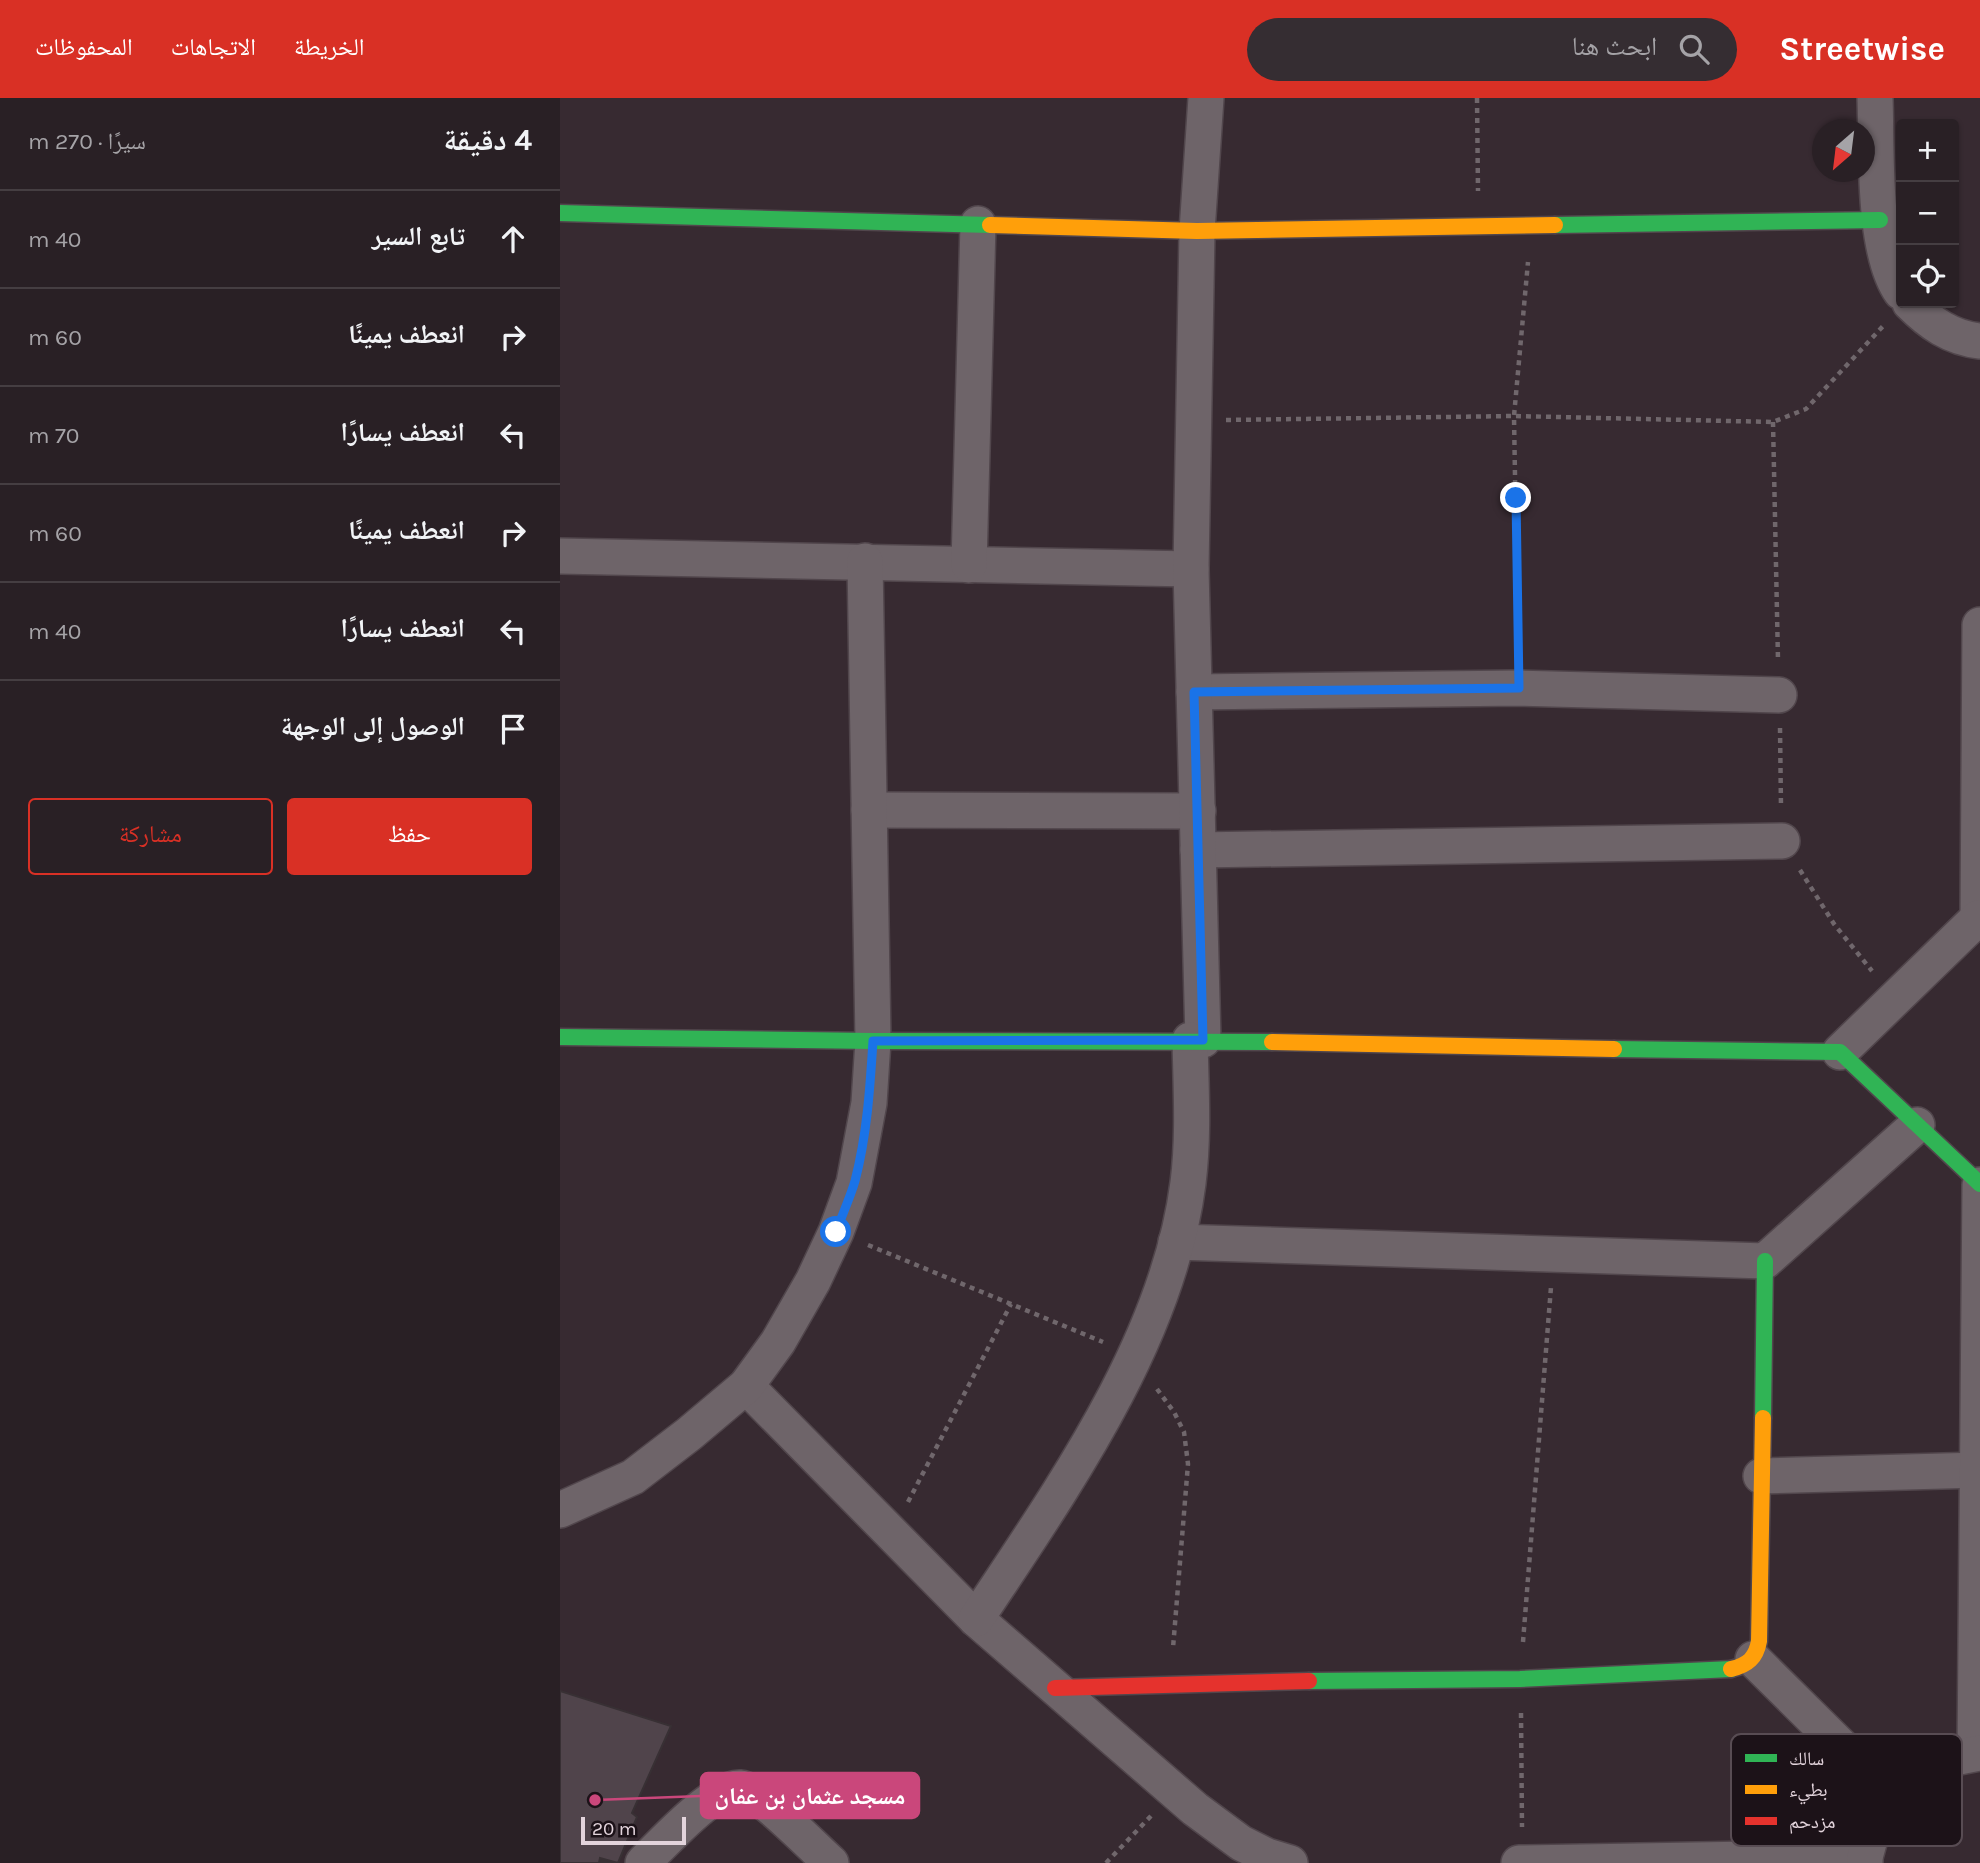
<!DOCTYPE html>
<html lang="ar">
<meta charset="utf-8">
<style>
body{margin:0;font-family:Karla,"Noto Naskh Arabic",sans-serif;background:#352d32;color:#f1f3f6;direction:rtl}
.controls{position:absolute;right:21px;top:21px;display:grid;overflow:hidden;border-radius:7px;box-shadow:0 2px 5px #0004}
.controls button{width:63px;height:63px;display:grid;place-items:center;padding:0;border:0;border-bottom:2px solid #453e42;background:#292025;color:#f1f3f6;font:35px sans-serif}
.compass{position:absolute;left:1252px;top:21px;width:63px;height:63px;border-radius:50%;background:#292025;box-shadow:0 2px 5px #0004;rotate:208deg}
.scale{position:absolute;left:21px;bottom:18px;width:105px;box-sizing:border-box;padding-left:7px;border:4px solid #e3d4dc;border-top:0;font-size:19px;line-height:24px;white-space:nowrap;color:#e3d4dc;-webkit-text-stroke:5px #1c1218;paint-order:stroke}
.stop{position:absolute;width:21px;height:21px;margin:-16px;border:5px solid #1a73e8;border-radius:50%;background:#fff}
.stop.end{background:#1a73e8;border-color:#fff;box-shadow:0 2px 7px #0008}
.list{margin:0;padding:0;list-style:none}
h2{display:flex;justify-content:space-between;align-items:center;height:91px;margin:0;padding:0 28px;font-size:30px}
h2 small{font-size:23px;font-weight:400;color:#a5a3a7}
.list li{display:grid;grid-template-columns:46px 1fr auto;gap:21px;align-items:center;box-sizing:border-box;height:98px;padding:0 28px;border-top:2px solid #453e42}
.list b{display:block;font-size:26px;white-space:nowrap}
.list em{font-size:23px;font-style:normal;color:#a5a3a7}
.actions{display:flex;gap:14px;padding:21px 28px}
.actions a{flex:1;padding:16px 0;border:2px solid #d93025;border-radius:7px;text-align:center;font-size:24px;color:#d93025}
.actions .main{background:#d93025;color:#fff}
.icon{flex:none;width:38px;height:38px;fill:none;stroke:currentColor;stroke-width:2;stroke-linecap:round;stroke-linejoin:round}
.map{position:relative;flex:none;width:1420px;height:1765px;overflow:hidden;direction:ltr}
header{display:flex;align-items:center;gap:42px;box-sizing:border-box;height:98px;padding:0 35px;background:#d93025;color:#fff}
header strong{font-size:33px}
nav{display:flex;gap:38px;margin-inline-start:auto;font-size:24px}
.search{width:490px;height:63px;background:#352d32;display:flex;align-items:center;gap:18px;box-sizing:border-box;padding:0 24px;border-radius:38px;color:#a5a3a7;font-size:26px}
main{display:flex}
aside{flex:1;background:#292025}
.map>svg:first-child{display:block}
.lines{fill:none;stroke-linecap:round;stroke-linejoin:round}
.street-casing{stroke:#51464c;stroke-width:38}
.fast-casing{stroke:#51464c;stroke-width:19}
.slow-casing{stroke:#51464c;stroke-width:19}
.jam-casing{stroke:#51464c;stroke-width:19}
.path{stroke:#70676c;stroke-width:4.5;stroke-dasharray:5 5;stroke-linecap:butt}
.street{stroke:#6e6469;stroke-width:35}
.fast{stroke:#30b455;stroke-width:16}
.slow{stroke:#ff9f0a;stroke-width:16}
.jam{stroke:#e5322d;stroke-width:16}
.shaded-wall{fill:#383034}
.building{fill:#50444b;stroke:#383034;stroke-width:2}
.route{stroke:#1a73e8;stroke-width:9}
.key{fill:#1c1218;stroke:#584c53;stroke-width:2}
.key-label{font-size:19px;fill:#e3d4dc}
.leader{fill:none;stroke:#ca477b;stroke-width:2.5}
.callout-dot{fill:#ca477b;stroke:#1c1218;stroke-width:2.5}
.callout{fill:#ca477b;stroke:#ca477b;stroke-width:2.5}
.callout-label{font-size:24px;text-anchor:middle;font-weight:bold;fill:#fff}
</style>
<header>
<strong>Streetwise</strong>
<div class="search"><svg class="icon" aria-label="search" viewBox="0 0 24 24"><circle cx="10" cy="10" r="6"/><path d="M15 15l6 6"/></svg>ابحث هنا</div>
<nav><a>الخريطة</a><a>الاتجاهات</a><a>المحفوظات</a></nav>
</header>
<main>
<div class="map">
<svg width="1420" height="1765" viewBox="0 0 1420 1765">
<rect width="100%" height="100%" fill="#372a31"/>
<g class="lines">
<g class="street-casing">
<g id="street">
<path d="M1315 0C1317 51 1312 153 1341 194"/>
<path d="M1350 205C1370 225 1391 240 1420 243"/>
<polyline points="0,458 631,471"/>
<polyline points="409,467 418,126"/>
<polyline points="634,594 959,590 1219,597"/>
<polyline points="309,712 638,713"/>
<polyline points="638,752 1222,743"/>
<polyline points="1418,820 1420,527"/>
<polyline points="643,942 631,471 637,133 646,0"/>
<polyline points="1280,954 1418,820 1420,822"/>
<polyline points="616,1144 1205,1163 1357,1027"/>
<polyline points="186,1288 416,1521 635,1711 681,1745 707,1758 730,1765"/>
<polyline points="1201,1378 1420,1372"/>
<polyline points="0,1412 73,1379 129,1336 186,1288 218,1244 253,1183 276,1134 294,1085 309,1005 313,943 305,463"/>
<path d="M416 1521C502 1391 608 1243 628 1085 634 1038 631 990 630 942"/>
<polyline points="1193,1561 1295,1662 1333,1695"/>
<polyline points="1415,1655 1420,1087"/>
<path d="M83 1765C101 1747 155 1688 180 1690 197 1691 255 1751 271 1765"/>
<polyline points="959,1765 1305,1759"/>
<polyline points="1305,1765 1305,1759 1316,1719 1339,1686 1374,1664 1420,1655"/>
</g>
</g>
<g class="fast-casing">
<g id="fast">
<polyline points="0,115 430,127"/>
<polyline points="995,127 1320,122"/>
<polyline points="0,939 313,943 712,944"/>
<polyline points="1054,951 1280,954 1420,1086"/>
<polyline points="1203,1320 1205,1163"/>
<polyline points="749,1583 960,1581 1171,1571"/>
</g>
</g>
<g class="slow-casing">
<g id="slow">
<polyline points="430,127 637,133 995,127"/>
<polyline points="712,944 1054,951"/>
<path d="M1171 1571C1188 1567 1196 1560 1199 1543L1203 1320"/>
</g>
</g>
<g class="jam-casing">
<polyline id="jam" points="495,1590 749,1583"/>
</g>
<g class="path">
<polyline points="917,0 918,93"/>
<polyline points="666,322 954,318 1213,324 1246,311 1325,226"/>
<polyline points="1213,324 1218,562"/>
<polyline points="958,557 954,318 968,164"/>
<polyline points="1220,630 1221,709"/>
<polyline points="1240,772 1274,826 1312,873"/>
<polyline points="308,1147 543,1244"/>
<polyline points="597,1291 614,1314 624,1334 628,1366 613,1550"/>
<polyline points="348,1404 451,1206"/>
<polyline points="963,1544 991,1189"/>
<polyline points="961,1615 962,1729"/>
<polyline points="546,1765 591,1718"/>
</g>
<use href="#street" class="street"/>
<use href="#fast" class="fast"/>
<use href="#slow" class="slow"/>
<use href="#jam" class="jam"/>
</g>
<polygon class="shaded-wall" points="40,1760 57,1765 36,1765"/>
<polygon class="building" points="0,1593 111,1628 72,1715 77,1719 58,1765 40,1760 39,1765 0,1765"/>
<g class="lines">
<path class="route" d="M276 1134C282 1117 290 1100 295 1083 307 1037 310 990 313 943L643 942 634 594 959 590 956 400"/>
</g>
<rect x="1171" y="1636" width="231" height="112" rx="10" class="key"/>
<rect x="1185" y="1656" width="32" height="8" fill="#30b455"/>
<rect x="1185" y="1687" width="32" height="9" fill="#ff9f0a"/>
<rect x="1185" y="1719" width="32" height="8" fill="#e5322d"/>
<g class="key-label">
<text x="1229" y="1667">سالك</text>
<text x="1229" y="1698">بطيء</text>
<text x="1229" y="1730">مزدحم</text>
</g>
<path class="leader" d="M35 1702L141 1698"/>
<circle class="callout-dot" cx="35" cy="1702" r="7"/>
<rect class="callout" x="141" y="1675" width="218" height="45" rx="7"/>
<g class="callout-label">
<text x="250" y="1706">مسجد عثمان بن عفان</text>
</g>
</svg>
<div class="controls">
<button>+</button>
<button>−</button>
<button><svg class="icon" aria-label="locate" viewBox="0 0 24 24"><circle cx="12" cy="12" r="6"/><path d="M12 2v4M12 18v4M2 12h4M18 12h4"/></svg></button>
</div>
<svg class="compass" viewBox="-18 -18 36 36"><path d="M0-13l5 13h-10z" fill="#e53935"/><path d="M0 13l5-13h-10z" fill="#a5a3a7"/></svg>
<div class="scale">20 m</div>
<div class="stop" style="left:276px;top:1134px"></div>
<div class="stop end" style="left:956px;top:400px"></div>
</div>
<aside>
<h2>4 دقيقة<small>سيرًا · 270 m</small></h2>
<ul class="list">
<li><svg class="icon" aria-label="ahead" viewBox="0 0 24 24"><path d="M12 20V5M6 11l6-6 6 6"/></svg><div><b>تابع السير</b></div><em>40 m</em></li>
<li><svg class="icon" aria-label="right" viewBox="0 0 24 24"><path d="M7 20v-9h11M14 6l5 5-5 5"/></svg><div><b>انعطف يمينًا</b></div><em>60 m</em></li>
<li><svg class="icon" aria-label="left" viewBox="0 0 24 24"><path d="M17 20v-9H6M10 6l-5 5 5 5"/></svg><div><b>انعطف يسارًا</b></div><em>70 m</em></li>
<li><svg class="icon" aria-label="right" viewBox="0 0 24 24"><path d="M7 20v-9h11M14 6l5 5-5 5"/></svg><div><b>انعطف يمينًا</b></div><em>60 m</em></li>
<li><svg class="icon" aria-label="left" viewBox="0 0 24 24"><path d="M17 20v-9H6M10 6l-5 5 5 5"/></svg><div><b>انعطف يسارًا</b></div><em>40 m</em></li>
<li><svg class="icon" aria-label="arrive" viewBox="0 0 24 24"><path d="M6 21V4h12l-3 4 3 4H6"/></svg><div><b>الوصول إلى الوجهة</b></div></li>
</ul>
<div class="actions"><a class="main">حفظ</a><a>مشاركة</a></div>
</aside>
</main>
